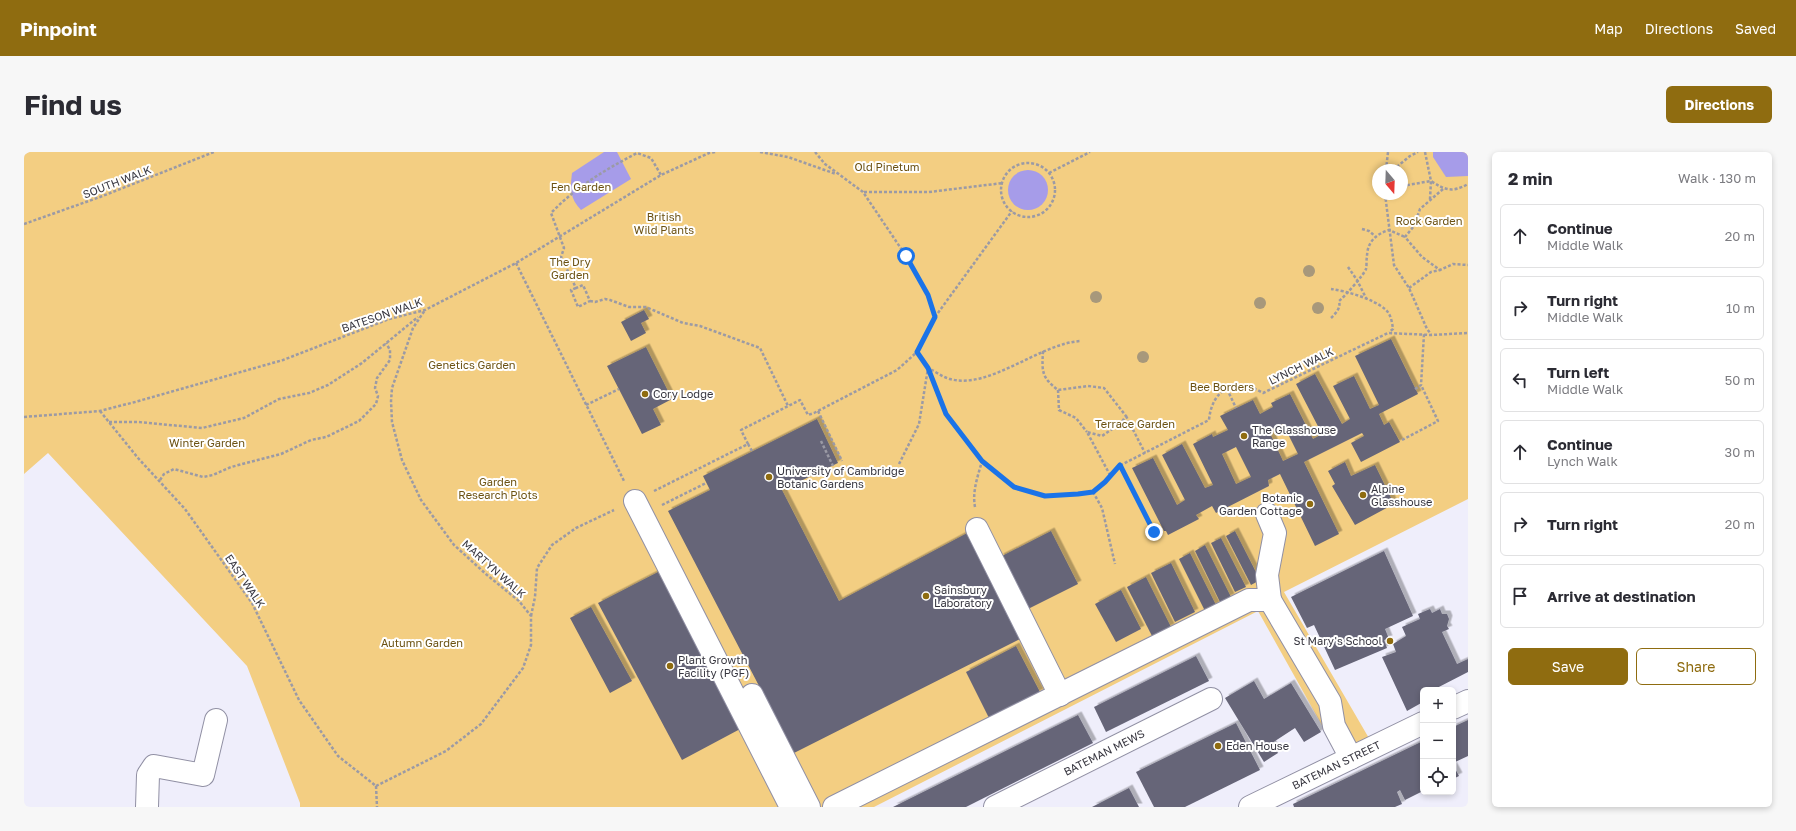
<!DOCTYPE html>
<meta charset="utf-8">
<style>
body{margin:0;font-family:"Golos Text",sans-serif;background:#f7f7f7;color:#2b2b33}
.controls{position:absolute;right:12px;bottom:12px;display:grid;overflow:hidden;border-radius:6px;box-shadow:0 2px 6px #0003}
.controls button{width:36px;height:36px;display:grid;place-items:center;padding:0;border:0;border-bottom:1px solid #e1e1e2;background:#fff;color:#2b2b33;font:20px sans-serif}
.compass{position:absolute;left:1348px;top:12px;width:36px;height:36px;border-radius:50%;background:#fff;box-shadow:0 2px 6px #0003;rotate:161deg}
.stop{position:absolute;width:12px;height:12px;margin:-9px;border:3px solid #1a73e8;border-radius:50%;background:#fff}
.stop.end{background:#1a73e8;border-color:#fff;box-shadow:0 1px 4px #0008}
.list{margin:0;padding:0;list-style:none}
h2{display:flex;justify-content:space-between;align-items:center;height:52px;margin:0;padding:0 16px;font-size:17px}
h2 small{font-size:13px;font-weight:400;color:#7c7c81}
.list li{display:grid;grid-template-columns:26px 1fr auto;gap:12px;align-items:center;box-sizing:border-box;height:64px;margin:0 8px 8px;padding:0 8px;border:1px solid #e1e1e2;border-radius:6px}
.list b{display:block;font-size:15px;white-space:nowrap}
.list p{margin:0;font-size:13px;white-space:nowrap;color:#7c7c81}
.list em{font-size:13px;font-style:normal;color:#7c7c81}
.actions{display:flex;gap:8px;padding:12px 16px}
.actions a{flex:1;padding:9px 0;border:1px solid #8f6c10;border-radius:6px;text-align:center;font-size:14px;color:#8f6c10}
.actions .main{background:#8f6c10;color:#fff}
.icon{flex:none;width:22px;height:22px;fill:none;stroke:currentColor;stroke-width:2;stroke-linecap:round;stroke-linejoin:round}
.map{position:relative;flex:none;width:1444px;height:655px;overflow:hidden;border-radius:6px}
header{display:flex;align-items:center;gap:24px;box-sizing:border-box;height:56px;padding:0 20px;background:#8f6c10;color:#fff}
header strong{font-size:19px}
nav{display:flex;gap:22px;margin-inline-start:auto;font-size:14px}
.intro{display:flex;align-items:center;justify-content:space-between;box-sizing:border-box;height:96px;padding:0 24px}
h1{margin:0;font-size:28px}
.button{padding:10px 18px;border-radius:6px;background:#8f6c10;color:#fff;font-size:14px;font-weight:700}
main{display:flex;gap:24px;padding:0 24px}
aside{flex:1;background:#fff;border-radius:6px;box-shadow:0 2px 6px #0003}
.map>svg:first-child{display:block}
.green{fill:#f3ce82;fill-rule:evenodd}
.water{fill:#a69ce9}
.building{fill:#666578;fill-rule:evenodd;filter:url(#shadow)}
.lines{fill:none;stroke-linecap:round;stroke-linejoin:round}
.minor-casing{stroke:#9190a4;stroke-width:24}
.path{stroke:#9b9aa5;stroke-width:2.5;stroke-dasharray:3 2;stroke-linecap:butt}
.minor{stroke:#fff;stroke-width:22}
.tree{fill:#a7987b}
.route{stroke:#1a73e8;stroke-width:5}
.poi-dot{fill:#8f6c10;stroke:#fff;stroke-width:1.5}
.labels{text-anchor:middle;stroke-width:4;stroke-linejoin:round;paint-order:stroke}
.park-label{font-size:11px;fill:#6c5213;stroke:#fff}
.street-label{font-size:11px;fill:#383740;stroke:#fff}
.poi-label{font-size:11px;fill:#383740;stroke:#fff;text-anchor:start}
</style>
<header>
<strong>Pinpoint</strong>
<nav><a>Map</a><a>Directions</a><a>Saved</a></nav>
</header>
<div class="intro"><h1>Find us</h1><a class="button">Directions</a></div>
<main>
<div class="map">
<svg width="1444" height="655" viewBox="0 0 1444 655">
<defs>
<filter id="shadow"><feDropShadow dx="3.5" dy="-3.5" stdDeviation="0" flood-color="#0004"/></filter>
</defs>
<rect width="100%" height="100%" fill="#efeefb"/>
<path class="green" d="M5 0H1444V347L1260 440 1346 588 1314 602 1234 459 850 655H276V651L223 514 24 301 0 322V3ZM1354 18H1378V42H1354Z"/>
<g class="water">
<path d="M580 0H593L607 27 557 58C546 47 546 36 548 21Z"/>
<polygon points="1409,0 1444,0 1444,24 1422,25 1409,5"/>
<circle cx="1004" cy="38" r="20"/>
</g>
<g class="building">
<polygon points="620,158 625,167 617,171 622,181 607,189 597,170"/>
<path d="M1367 187 1394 242 1355 262 1360 273 1365 270 1376 290 1337 310 1327 291 1340 284 1338 281 1280 310 1315 382 1291 394 1256 322 1244 328 1245 334 1192 361 1188 354 1172 363 1175 367 1144 383 1142 379H1140L1108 316 1129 306 1153 353 1161 348 1138 303 1158 292 1181 336 1189 333 1169 292 1188 282 1189 285 1204 278 1196 264 1229 248 1236 262 1249 255 1247 251 1266 242 1289 287 1298 282 1272 232 1291 222 1318 272 1326 267 1309 234 1330 224 1346 257 1355 253 1331 204ZM1259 272 1274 302 1259 309 1245 279ZM1212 295 1227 325 1212 332 1198 302Z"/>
<polygon points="622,195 648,247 629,257 637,273 618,282 583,214"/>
<polygon points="793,267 814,311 758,338 815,449 947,379 996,487 770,601 644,359 686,338 679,324"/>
<polygon points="1321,310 1327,324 1351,313 1370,352 1331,373 1308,334 1311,332 1304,319"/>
<polygon points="1027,379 1054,432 1002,458 976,405"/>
<polygon points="1211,379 1236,428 1227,433 1202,384"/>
<polygon points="1197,386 1222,435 1211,440 1187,391"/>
<polygon points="1181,393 1207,445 1196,450 1171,399"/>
<polygon points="1360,399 1389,464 1361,477 1365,487 1360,488 1363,496 1311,518 1290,473 1283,476 1267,445"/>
<polygon points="1166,401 1192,453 1181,459 1155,407"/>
<polygon points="1147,411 1171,460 1151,470 1127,421"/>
<polygon points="634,420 718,576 658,608 574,451"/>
<polygon points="1122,425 1147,475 1128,484 1103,435"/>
<polygon points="1097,438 1117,477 1092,490 1071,452"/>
<polygon points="567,455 608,529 586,541 546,466"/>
<polygon points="1406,457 1408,461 1416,457 1418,462 1423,462 1425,467 1423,474 1425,477 1418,480 1433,512 1444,507 1444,520 1409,538 1399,538 1399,550 1383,559 1358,505 1372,500 1369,492 1382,484 1378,475 1396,467 1394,462"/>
<polygon points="992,494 1016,540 965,566 942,520"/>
<polygon points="1172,504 1185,529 1082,580 1070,555"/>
<polygon points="1230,529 1240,547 1267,531 1297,580 1280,590 1271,576 1248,591 1254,601 1240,610 1201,546"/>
<polygon points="1054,563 1069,591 942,655 869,655"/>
<polygon points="1444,568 1444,604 1429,611 1429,575"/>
<polygon points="1212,571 1236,618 1161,655 1130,655 1112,620"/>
<polygon points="1399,589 1399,639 1381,648 1376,638 1373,640 1378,652 1371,655 1270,655 1269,652"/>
<polygon points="1429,613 1435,624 1429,627"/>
<polygon points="1105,636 1115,655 1068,655"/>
</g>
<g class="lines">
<g class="minor-casing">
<g id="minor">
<polyline points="611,349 767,655"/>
<polyline points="1243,362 1251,381 1243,423 1246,448"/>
<polyline points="953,377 1036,543"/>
<polyline points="728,543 785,655"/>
<polyline points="1429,556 1444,549"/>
<polyline points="123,655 124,623 130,614 179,623 192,568"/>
<polyline points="810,655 1225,448 1246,448 1306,550 1310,574 1327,606"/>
<path id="s1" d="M971 655 1187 547"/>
<path id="s2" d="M1226 655 1399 571"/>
</g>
</g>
<g class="path">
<polyline points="736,0 764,5 812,22"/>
<path d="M791 0 801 12 839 40 882 104 904 143 911 165 893 200 904 216 922 262 958 309 990 335 1021 344 1054 342 1069 340 1081 330 1097 313 1185 268C1188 236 1212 225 1239 241L1364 181 1407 183 1444 181"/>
<polyline points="1401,0 1407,29 1406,47"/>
<circle cx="1004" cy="38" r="27"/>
<polyline points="1362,18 1364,0"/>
<polyline points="1369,18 1386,4 1394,0"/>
<polyline points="1025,21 1066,0"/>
<path d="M1378 34 1407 29C1421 38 1428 41 1444 32"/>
<polyline points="1419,37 1396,57 1390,74 1381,85 1398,105 1416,118 1429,112 1444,113"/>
<polyline points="840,40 905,40 979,31"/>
<polyline points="1361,42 1370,113 1385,136 1403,177 1407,182"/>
<polyline points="0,72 76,45 190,0"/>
<polyline points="1338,77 1345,79 1351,84"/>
<polyline points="492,111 600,329"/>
<polyline points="1324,115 1333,128 1342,146"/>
<path d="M552 136 547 138 554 155 566 149 559 133 552 136 537 105 540 96 527 61C553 34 581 18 613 1L627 6 637 23"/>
<polyline points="1385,136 1407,120 1416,118"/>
<path d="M1307 137C1323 139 1349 147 1361 157 1367 162 1368 170 1369 177L1365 180"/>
<polyline points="566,149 571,150 581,147 586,148 605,155 622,155 659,171 676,174 736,196 764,254"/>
<polyline points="911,165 988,59"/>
<path d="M1307 166C1312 161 1317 156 1315 149 1320 145 1340 123 1342 117 1343 114 1342 108 1343 105 1343 90 1352 82 1365 78L1381 85"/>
<path d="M1019 199C1018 219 1017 225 1034 238L1064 234 1080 236 1102 264 1097 271 1078 284 1063 280 1086 323"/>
<polyline points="1203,237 1212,256"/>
<polyline points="1391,237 1397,233 1400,182"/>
<polyline points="1034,238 1035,258 1052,266 1063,280"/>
<polyline points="562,253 595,237"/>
<polyline points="76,259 114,306 161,357 228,451 275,548 314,604 352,634"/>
<polyline points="794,259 818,309"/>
<polyline points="1102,264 1121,301"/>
<polyline points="0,265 76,259 111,250 259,208 365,167 401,158 492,111 637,23 685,1 692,0"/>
<polyline points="85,270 114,270 178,276 220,266 255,247 285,241 304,233 338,211 394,165"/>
<polyline points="1378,288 1414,269 1397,233"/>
<polyline points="797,289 809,314"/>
<polyline points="724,292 728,299"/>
<path d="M875 312 895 272 904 216C911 219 918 225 926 227 966 238 1016 191 1057 189"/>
<polyline points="1097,313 1134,389"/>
<polyline points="136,328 140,322 150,317 179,325 189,323 207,315 257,302 287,288 302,285 335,269 352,252 354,244 351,236 353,226 366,208 366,198 362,191"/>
<polyline points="630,339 724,292 717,278 776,248 784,263 790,261 873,218 893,200"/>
<polyline points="1069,340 1078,356 1091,412"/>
<polyline points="638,353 682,331"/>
<path d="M951 355C948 339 954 324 958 309"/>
<polyline points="1130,380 1138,376"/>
<polyline points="507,464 511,445 513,416 528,393 552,376 590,358"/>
<polyline points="352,634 422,599 457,572 499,516 507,493 507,464 495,449 463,423 430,393 397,348 378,308 368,270 367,249 368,236 389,176 401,158"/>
<polyline points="352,634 353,655"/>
</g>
<use href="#minor" class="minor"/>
</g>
<g class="tree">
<circle cx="1285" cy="119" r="6"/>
<circle cx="1072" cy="145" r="6"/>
<circle cx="1236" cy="151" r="6"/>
<circle cx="1294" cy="156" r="6"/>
<circle cx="1119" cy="205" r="6"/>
</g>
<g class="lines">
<polyline class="route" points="882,104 904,143 911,165 893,200 904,216 922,262 958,309 990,335 1021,344 1054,342 1069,340 1081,330 1096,313 1130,380"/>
</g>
<g class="poi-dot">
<circle cx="621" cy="242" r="4"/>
<circle cx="1220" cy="284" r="4"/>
<circle cx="745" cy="325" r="4"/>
<circle cx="1339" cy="343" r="4"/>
<circle cx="1286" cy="352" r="4"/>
<circle cx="902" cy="444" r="4"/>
<circle cx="1366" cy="489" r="4"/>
<circle cx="646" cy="514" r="4"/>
<circle cx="1194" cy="594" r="4"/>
</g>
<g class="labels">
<g class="park-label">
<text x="863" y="19">Old Pinetum</text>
<text x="557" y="39">Fen Garden</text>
<text x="640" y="69">British<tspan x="640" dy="13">Wild Plants</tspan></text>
<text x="1405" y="73">Rock Garden</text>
<text x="546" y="114">The Dry<tspan x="546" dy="13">Garden</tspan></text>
<text x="448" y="217">Genetics Garden</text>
<text x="1198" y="239">Bee Borders</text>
<text x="1111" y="276">Terrace Garden</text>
<text x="183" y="295">Winter Garden</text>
<text x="474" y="334">Garden<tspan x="474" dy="13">Research Plots</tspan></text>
<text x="398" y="495">Autumn Garden</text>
</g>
<g class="street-label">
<text transform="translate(93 30) rotate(-21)" y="4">SOUTH WALK</text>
<text transform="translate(358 163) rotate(-19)" y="4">BATESON WALK</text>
<text transform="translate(1277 214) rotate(-26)" y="4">LYNCH WALK</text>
<text transform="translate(470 417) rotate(42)" y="4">MARTYN WALK</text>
<text transform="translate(221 429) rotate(56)" y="4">EAST WALK</text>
<text dy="4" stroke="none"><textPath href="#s1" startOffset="122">BATEMAN MEWS</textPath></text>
<text dy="4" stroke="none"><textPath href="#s2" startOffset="96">BATEMAN STREET</textPath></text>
</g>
<g class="poi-label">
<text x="629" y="246">Cory Lodge</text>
<text x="1228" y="282">The Glasshouse<tspan x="1228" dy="13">Range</tspan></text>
<text x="753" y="323">University of Cambridge<tspan x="753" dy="13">Botanic Gardens</tspan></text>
<text x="1347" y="341">Alpine<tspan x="1347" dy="13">Glasshouse</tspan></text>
<text x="1278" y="350" text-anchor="end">Botanic<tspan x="1278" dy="13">Garden Cottage</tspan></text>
<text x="910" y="442">Sainsbury<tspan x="910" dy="13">Laboratory</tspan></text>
<text x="1358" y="493" text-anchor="end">St Mary's School</text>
<text x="654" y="512">Plant Growth<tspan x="654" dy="13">Facility (PGF)</tspan></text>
<text x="1202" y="598">Eden House</text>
</g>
</g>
</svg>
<div class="controls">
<button>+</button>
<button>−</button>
<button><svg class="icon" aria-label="locate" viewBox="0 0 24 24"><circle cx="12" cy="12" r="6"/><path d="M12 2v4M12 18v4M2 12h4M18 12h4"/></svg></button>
</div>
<svg class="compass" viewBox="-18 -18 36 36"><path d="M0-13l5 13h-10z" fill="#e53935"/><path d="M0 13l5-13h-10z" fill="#7c7c81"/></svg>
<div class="stop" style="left:882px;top:104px"></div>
<div class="stop end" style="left:1130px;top:380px"></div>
</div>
<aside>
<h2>2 min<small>Walk · 130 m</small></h2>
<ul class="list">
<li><svg class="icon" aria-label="ahead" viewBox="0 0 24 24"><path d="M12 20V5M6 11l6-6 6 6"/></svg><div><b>Continue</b><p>Middle Walk</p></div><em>20 m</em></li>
<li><svg class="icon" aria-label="right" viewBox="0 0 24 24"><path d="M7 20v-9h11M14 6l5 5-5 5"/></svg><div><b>Turn right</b><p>Middle Walk</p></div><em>10 m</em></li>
<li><svg class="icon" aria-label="left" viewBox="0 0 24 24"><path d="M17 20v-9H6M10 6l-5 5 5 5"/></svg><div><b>Turn left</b><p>Middle Walk</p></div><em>50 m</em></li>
<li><svg class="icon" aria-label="ahead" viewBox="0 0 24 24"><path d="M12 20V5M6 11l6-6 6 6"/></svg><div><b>Continue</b><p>Lynch Walk</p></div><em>30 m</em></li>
<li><svg class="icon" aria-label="right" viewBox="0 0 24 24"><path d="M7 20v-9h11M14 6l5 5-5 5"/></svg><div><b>Turn right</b></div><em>20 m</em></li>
<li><svg class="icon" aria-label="arrive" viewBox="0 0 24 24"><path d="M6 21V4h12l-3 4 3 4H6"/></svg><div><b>Arrive at destination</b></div></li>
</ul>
<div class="actions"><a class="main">Save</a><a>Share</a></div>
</aside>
</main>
